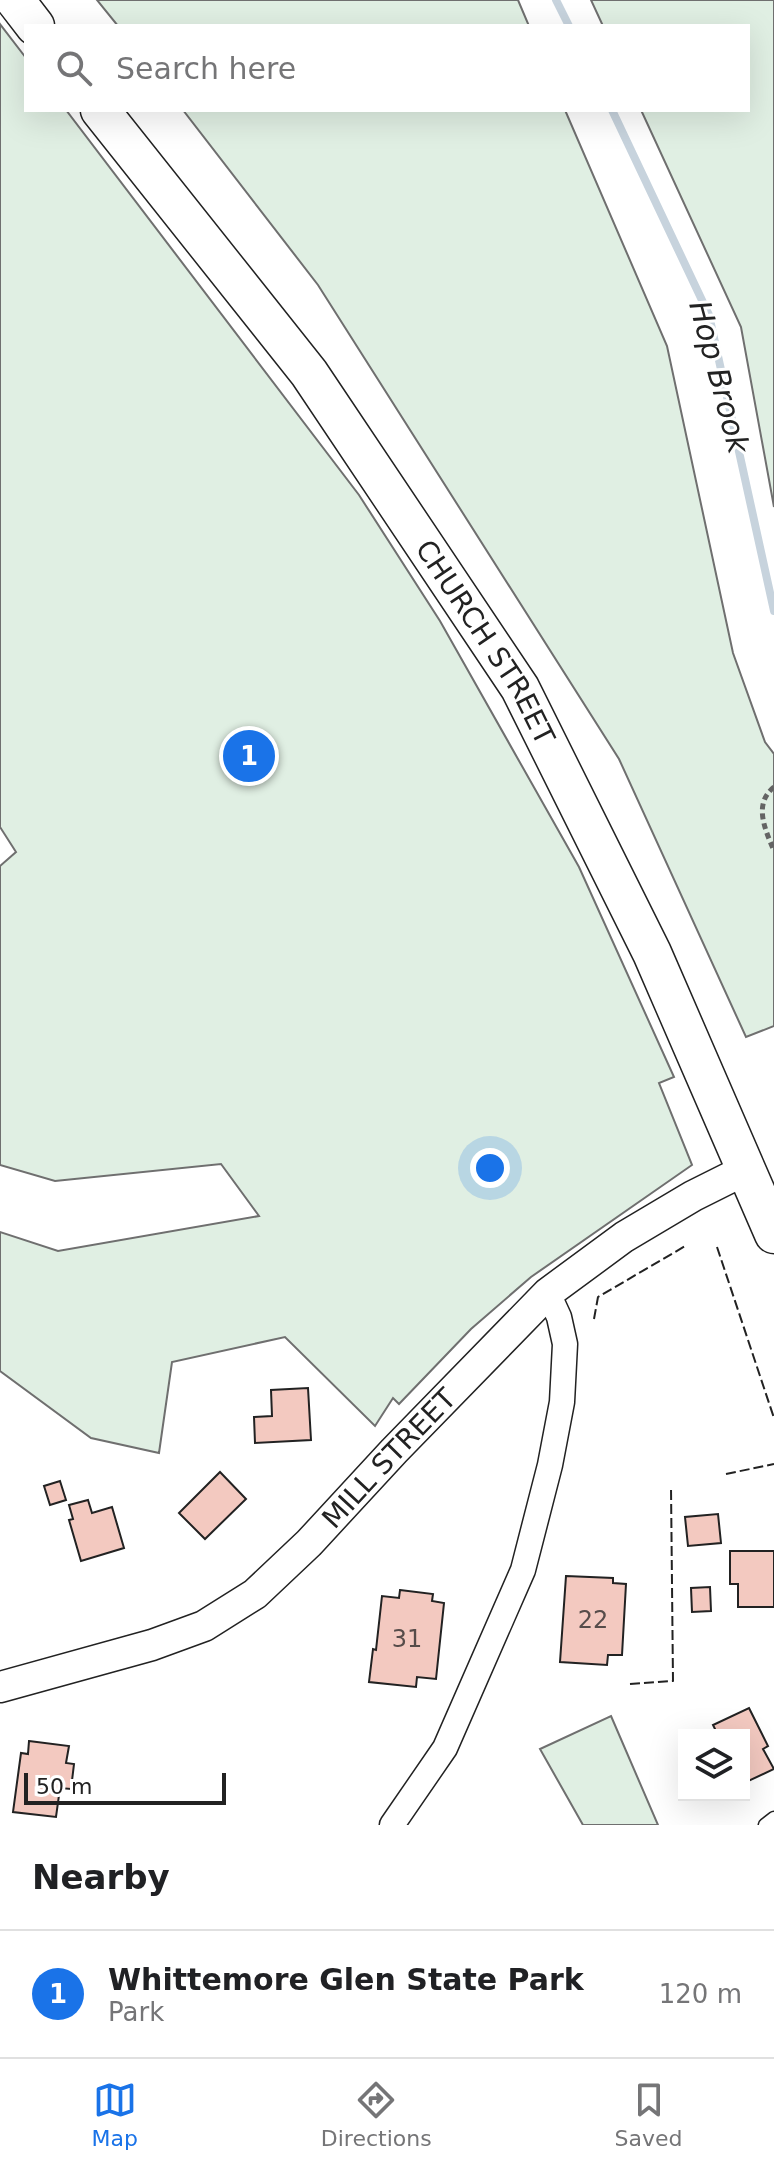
<!DOCTYPE html>
<style>
body{margin:0;font-family:"DejaVu Sans",sans-serif;background:#f2f2f2;color:#202124}
.controls{position:absolute;right:24px;bottom:24px;display:grid;overflow:hidden;border-radius:0px;box-shadow:0 8px 32px #0002}
.controls button{width:72px;height:72px;display:grid;place-items:center;padding:0;border:0;border-bottom:2px solid #e0e0e0;background:#fff;color:#202124;font:40px sans-serif}
.scale{position:absolute;left:24px;bottom:20px;width:202px;box-sizing:border-box;padding-left:8px;border:4px solid #222;border-top:0;font-size:22px;line-height:28px;white-space:nowrap;color:#222;-webkit-text-stroke:6px #fff;paint-order:stroke}
.you{position:absolute;left:490px;top:1168px;width:28px;height:28px;margin:-20px;border:6px solid #fff;border-radius:50%;background:#1a73e8;box-shadow:0 0 0 12px #1a73e833}
.badge{display:grid;place-items:center;width:52px;height:52px;border-radius:50%;background:#1a73e8;color:#fff;font-size:26px;font-weight:700}
.pin{position:absolute;translate:-50% -50%;border:4px solid #fff;box-shadow:0 2px 8px #0006}
.list{margin:0;padding:0;list-style:none}
h2{display:flex;justify-content:space-between;align-items:center;height:104px;margin:0;padding:0 32px;font-size:34px}
h2 small{font-size:26px;font-weight:400;color:#757577}
.list li{display:grid;grid-template-columns:52px 1fr auto;gap:24px;align-items:center;box-sizing:border-box;height:128px;padding:0 32px;border-top:2px solid #e0e0e0}
.list b{display:block;font-size:30px;white-space:nowrap}
.list p{margin:0;font-size:26px;white-space:nowrap;color:#757577}
.list em{font-size:26px;font-style:normal;color:#757577}
.icon{flex:none;width:44px;height:44px;fill:none;stroke:currentColor;stroke-width:2;stroke-linecap:round;stroke-linejoin:round}
.map{position:relative;flex:none;width:774px;height:1825px;overflow:hidden}
.search{position:absolute;background:#fff;box-shadow:0 8px 32px #0002;left:24px;right:24px;top:24px;height:88px;display:flex;align-items:center;gap:20px;box-sizing:border-box;padding:0 28px;border-radius:0px;color:#757577;font-size:30px}
.sheet{height:232px;background:#fff}
nav{display:flex;justify-content:space-around;align-items:center;box-sizing:border-box;height:112px;border-top:2px solid #e0e0e0;background:#fff;font-size:22px;color:#757577}
nav a{display:grid;justify-items:center;gap:4px}
nav .on{color:#1a73e8}
.map>svg:first-child{display:block}
.green{fill:#e0efe3;stroke:#6f6f6f;stroke-width:2}
.lines{fill:none;stroke-linecap:round;stroke-linejoin:round}
.stream{stroke:#c7d3dd;stroke-width:8}
.building{fill:#f3c9c0;stroke:#222;stroke-width:2}
.service-casing{stroke:#222;stroke-width:15}
.minor-casing{stroke:#222;stroke-width:27}
.tertiary-casing{stroke:#222;stroke-width:33}
.primary-casing{stroke:#222;stroke-width:41}
.path{stroke:#646464;stroke-width:5;stroke-dasharray:6 4;stroke-linecap:butt}
.service{stroke:#fff;stroke-width:12}
.minor{stroke:#fff;stroke-width:24}
.tertiary{stroke:#fff;stroke-width:30}
.primary{stroke:#fff;stroke-width:38}
.fence{stroke:#222;stroke-width:2;stroke-dasharray:10 4;stroke-linecap:butt}
.labels{text-anchor:middle;stroke-width:6;stroke-linejoin:round;paint-order:stroke}
.number-label{font-size:24px;fill:#564c4a}
.street-label{font-size:28px;fill:#222;stroke:#fff}
.water-label{font-size:30px;font-style:italic;fill:#222;stroke:#fff}
</style>
<div class="map">
<svg width="774" height="1825" viewBox="0 0 774 1825">
<rect width="100%" height="100%" fill="#fff"/>
<g class="green">
<polygon points="97,0 518,0 529,26 118,26"/>
<polygon points="591,0 774,0 774,507 741,327 641,110 748,110 748,26 603,26"/>
<polygon points="0,24 26,58 26,110 66,110 359,495 440,621 579,867 674,1077 659,1083 692,1165 531,1277 471,1329 399,1404 393,1398 375,1426 285,1337 172,1362 159,1453 91,1438 0,1371 0,1232 58,1251 259,1216 221,1164 55,1181 0,1165 0,866 16,852 0,827"/>
<polygon points="183,110 565,110 667,346 733,653 765,742 774,754 774,1026 746,1037 619,759 318,285"/>
<polygon points="611,1716 658,1825 583,1825 540,1749"/>
</g>
<g class="lines">
<g class="stream">
<polyline points="556,0 569,26"/>
<polyline points="612,110 709,315 774,611"/>
</g>
</g>
<g class="building">
<polygon points="308,1388 311,1440 255,1443 254,1417 272,1416 271,1390"/>
<polygon points="220,1472 246,1499 205,1539 179,1513"/>
<polygon points="60,1481 66,1500 50,1505 44,1486"/>
<polygon points="88,1500 92,1513 112,1507 124,1548 81,1561 69,1520 73,1519 69,1505"/>
<polygon points="718,1514 721,1543 688,1546 685,1517"/>
<polygon points="730,1551 774,1551 774,1607 738,1607 738,1584 730,1584"/>
<polygon points="566,1576 613,1578 613,1583 626,1584 622,1655 608,1655 607,1665 560,1662"/>
<polygon points="710,1587 711,1611 692,1612 691,1588"/>
<polygon points="400,1590 433,1594 432,1601 444,1603 436,1679 417,1677 416,1687 369,1682 373,1649 376,1650 382,1596 399,1598"/>
<polygon points="749,1708 768,1746 763,1749 774,1769 744,1783 744,1735 718,1735 713,1725"/>
<polygon points="29,1741 69,1746 66,1763 74,1764 71,1789 60,1788 56,1817 13,1812 21,1753 28,1754"/>
</g>
<g class="lines">
<g class="service-casing">
<polyline id="service" points="765,1825 774,1818"/>
</g>
<g class="minor-casing">
<polyline id="minor" points="392,1825 445,1748 523,1570 550,1465 562,1402 565,1344 559,1317 548,1293"/>
</g>
<g class="tertiary-casing">
<g id="tertiary">
<path id="s1" d="M0 1687 152 1645 204 1626 255 1594 309 1543 394 1451 548 1293 624 1237 693 1196 747 1169"/>
</g>
</g>
<g class="primary-casing">
<g id="primary">
<polyline points="15,0 35,26"/>
<path id="s2" d="M100 110 309 373 520 688 652 953 774 1234"/>
</g>
</g>
<path class="path" d="M774 787C753 804 765 829 774 851"/>
<use href="#service" class="service"/>
<use href="#minor" class="minor"/>
<use href="#tertiary" class="tertiary"/>
<use href="#primary" class="primary"/>
<g class="fence">
<polyline points="717,1247 774,1418"/>
<polyline points="594,1319 598,1297 687,1245"/>
<polyline points="726,1474 774,1464"/>
<polyline points="630,1684 673,1681 671,1487"/>
</g>
</g>
<g class="labels">
<g class="number-label">
<text x="593" y="1628">22</text>
<text x="407" y="1647">31</text>
</g>
<g class="street-label">
<text dy="10" stroke="none"><textPath href="#s2" startOffset="658">CHURCH STREET</textPath></text>
<text dy="10" stroke="none"><textPath href="#s1" startOffset="464">MILL STREET</textPath></text>
</g>
<g class="water-label">
<text transform="translate(719 377) rotate(75)" y="10">Hop Brook</text>
</g>
</g>
</svg>
<div class="controls">
<button><svg class="icon" aria-label="layers" viewBox="0 0 24 24"><path d="M12 4l9 5-9 5-9-5zM3 14l9 5 9-5"/></svg></button>
</div>
<div class="scale">50 m</div>
<div class="you"></div>
<div class="pin badge" style="left:249px;top:756px">1</div>
<div class="search"><svg class="icon" aria-label="search" viewBox="0 0 24 24"><circle cx="10" cy="10" r="6"/><path d="M15 15l6 6"/></svg>Search here</div>
</div>
<section class="sheet">
<h2>Nearby<small></small></h2>
<ul class="list">
<li><span class="badge">1</span><div><b>Whittemore Glen State Park</b><p>Park</p></div><em>120 m</em></li>
</ul>
</section>
<nav>
<a class="on"><svg class="icon" aria-label="map" viewBox="0 0 24 24"><path d="M3 6l6-2 6 2 6-2v14l-6 2-6-2-6 2zM9 4v14M15 6v14"/></svg>Map</a>
<a><svg class="icon" aria-label="directions" viewBox="0 0 24 24"><path d="M12 3l9 9-9 9-9-9zM9 14v-3h6M13 9l2 2-2 2"/></svg>Directions</a>
<a><svg class="icon" aria-label="saved" viewBox="0 0 24 24"><path d="M7 4h10v16l-5-4-5 4z"/></svg>Saved</a>
</nav>
